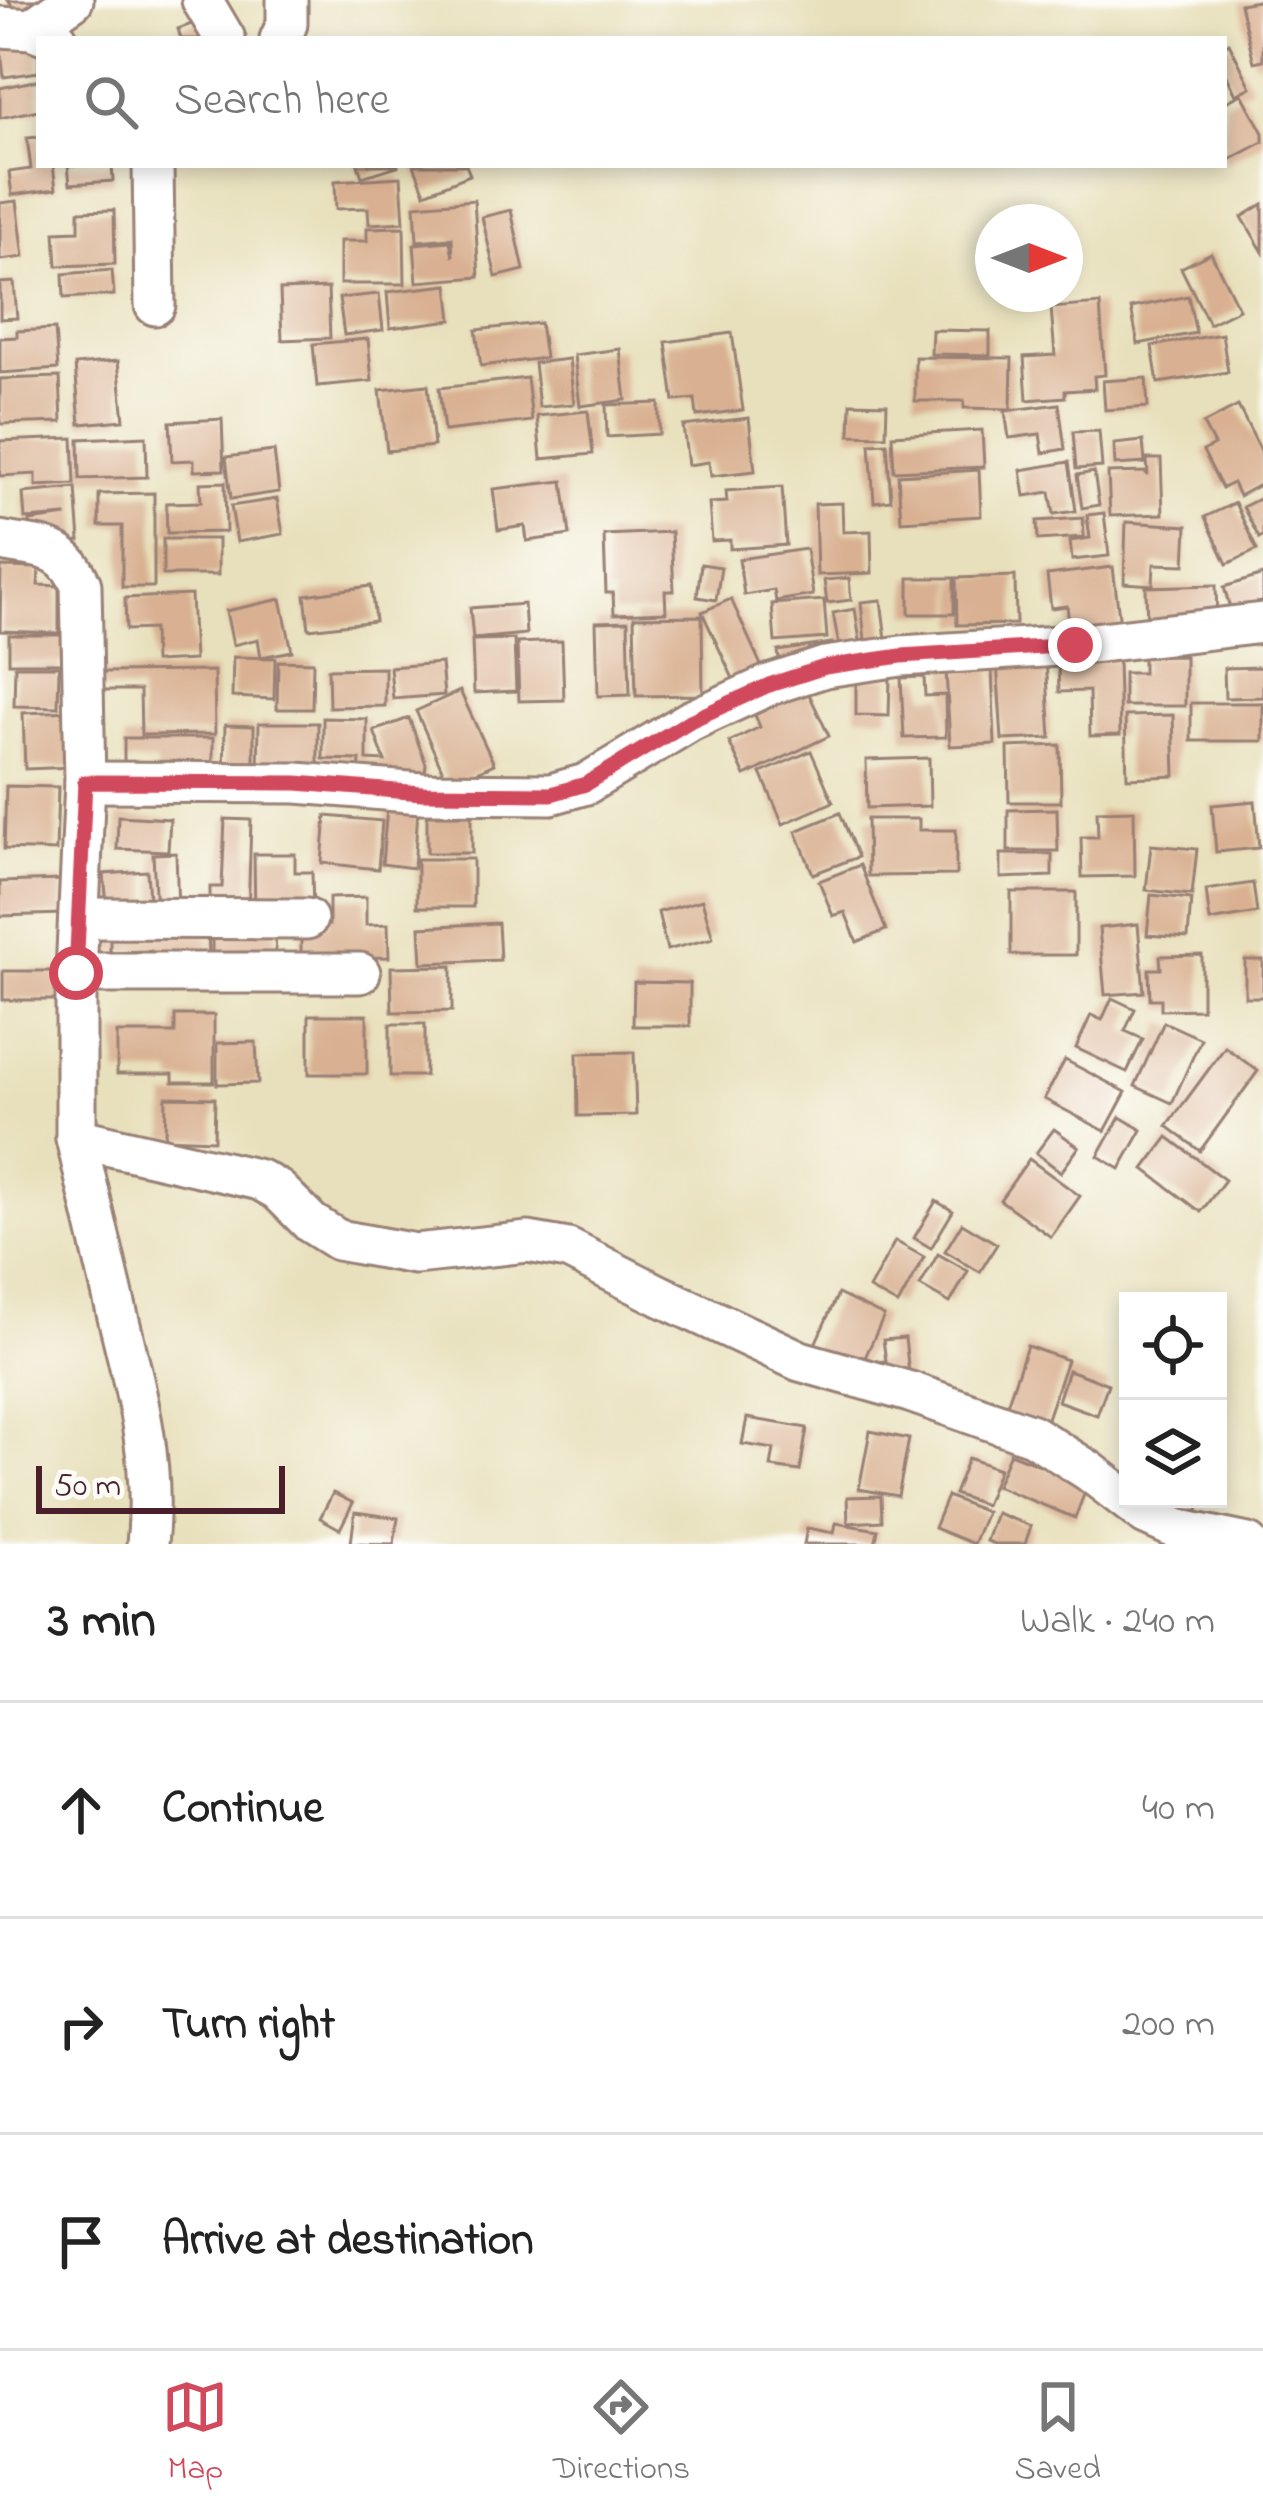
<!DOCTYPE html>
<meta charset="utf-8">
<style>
body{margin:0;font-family:"Indie Flower",sans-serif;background:#f2f2f2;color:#222}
.controls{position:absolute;right:36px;bottom:36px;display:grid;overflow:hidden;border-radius:0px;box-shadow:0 6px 18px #0003}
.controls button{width:108px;height:108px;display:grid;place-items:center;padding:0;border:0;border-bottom:3px solid #e0e0e0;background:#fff;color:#222;font:60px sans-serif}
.compass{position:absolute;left:975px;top:204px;width:108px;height:108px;border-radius:50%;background:#fff;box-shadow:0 6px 18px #0003;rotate:90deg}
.scale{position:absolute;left:36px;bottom:30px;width:249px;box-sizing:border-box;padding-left:12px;border:6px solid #4a1f2b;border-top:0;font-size:33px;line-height:42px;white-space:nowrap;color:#4a1f2b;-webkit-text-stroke:9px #fdfcf7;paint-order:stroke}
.stop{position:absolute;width:36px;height:36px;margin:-27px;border:9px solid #d1495b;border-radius:50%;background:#fff}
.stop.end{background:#d1495b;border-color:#fff;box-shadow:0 3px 12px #0008}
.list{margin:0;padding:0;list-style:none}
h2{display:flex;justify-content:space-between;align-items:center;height:156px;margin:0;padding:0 48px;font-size:51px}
h2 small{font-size:39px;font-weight:400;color:#767676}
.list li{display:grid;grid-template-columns:78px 1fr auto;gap:36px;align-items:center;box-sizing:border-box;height:216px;padding:0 48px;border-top:3px solid #e0e0e0}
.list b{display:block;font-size:45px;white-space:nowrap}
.list em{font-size:39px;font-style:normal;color:#767676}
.icon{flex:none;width:66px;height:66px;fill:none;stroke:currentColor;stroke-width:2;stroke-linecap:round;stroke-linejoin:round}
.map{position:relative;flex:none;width:1263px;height:1544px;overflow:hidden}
.search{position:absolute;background:#fff;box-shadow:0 6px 18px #0003;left:36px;right:36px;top:36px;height:132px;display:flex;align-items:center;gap:30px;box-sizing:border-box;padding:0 42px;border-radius:0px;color:#767676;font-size:45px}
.sheet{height:804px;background:#fff}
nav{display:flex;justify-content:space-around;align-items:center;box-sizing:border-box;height:168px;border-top:3px solid #e0e0e0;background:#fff;font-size:33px;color:#767676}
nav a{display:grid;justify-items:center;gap:6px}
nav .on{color:#d1495b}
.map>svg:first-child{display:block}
.building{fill:#d9b091}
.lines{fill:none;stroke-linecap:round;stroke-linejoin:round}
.minor-casing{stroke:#998074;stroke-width:45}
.minor{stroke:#fff;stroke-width:39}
.route{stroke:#d1495b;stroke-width:15}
</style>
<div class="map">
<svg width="1263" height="1544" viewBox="0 0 1263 1544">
<rect width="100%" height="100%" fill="#fdfcf7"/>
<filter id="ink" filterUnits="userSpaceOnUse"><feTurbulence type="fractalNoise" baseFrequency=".00833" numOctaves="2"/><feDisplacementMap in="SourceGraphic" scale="24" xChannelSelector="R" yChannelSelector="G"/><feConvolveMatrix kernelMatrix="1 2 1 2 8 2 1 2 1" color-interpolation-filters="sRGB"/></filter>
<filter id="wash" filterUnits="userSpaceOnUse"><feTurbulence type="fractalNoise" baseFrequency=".004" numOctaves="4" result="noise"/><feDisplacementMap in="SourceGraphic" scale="48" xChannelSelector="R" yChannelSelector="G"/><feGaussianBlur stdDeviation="2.7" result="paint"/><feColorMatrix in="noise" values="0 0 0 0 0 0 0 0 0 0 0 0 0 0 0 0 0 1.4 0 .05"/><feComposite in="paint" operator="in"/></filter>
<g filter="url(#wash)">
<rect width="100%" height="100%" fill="#e8e0bc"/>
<g id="blocks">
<g class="building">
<polygon points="8,0 59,0 26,24"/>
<polygon points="1263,0 1263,60 1254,62 1240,4"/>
<polygon points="205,19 213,39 181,39 178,29"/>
<polygon points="38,39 39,72 4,77 0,45"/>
<polygon points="1229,43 1251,87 1236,95 1224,70 1224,46"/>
<polygon points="39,80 39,110 0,118 0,88"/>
<polygon points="1242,94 1263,133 1263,142 1224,163 1224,103"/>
<polygon points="39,137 39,165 53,165 56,189 12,195 9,172 31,169 27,138"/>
<polygon points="68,165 112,165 113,181 70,184"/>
<polygon points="358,165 398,165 398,166 362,177"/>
<polygon points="414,165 466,165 470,175 425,193"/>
<polygon points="401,177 404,222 369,224 368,208 336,209 335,181"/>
<polygon points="474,200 479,277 417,282 414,244 450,241 453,257 452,238 417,241 415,205"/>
<polygon points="17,201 24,257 0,260 0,203"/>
<polygon points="1263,204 1263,252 1242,217"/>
<polygon points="114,210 115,264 57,266 55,232 79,231 79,211"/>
<polygon points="511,210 524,270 496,277 482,217"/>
<polygon points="404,227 405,284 340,284 340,241 367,241 367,228"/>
<polygon points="1211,253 1239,309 1209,324 1181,268"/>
<polygon points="112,270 114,295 64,298 63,274"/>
<polygon points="14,282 17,318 0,319 0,283"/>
<polygon points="448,285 452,320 390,328 387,292"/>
<polygon points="328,288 330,338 282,340 280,290"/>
<polygon points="379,294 383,330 344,335 339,298"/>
<polygon points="1188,296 1196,333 1138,344 1131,308"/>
<polygon points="1100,304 1105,375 1094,376 1095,389 1065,391 1065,397 1027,400 1024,357 1055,355 1051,308"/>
<polygon points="540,323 545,358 481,366 476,330"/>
<polygon points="55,329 58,369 0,373 0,338 17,337 17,331"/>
<polygon points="932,330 990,331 990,355 931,354"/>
<polygon points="732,333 743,410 697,416 695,399 674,401 666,342"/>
<polygon points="1222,334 1228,372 1158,383 1152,346"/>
<polygon points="368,339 372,381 317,386 313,344"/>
<polygon points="620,349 626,400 580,406 574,355"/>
<polygon points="915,357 1012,358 1011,409 964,408 964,401 915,401"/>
<polygon points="569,359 574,404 539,407 534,363"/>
<polygon points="118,361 124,420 80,424 75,365"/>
<polygon points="60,377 62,422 0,424 0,379"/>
<polygon points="527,378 532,421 444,431 439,388"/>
<polygon points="1146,378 1148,407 1105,410 1103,381"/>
<polygon points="428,385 434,446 387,451 380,390"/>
<polygon points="659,403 659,434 607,437 606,405"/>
<polygon points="851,403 887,404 886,436 850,435"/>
<polygon points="1059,404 1065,449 1043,453 1040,434 1009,438 1005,411"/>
<polygon points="1238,406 1263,455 1263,483 1239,496 1233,483 1222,488 1203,451 1214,445 1203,424"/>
<polygon points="588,411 593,454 541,459 537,416"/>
<polygon points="749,418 755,471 711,476 709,462 688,465 683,426"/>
<polygon points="222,419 224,470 194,471 194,460 172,461 170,422"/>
<polygon points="982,430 984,467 894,471 892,435"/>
<polygon points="1099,431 1102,467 1076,469 1073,432"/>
<polygon points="146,436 147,477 80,479 79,439"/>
<polygon points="73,438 75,484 36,486 36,474 0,476 0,441"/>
<polygon points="1143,441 1145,463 1115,465 1114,444"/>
<polygon points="887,443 891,500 874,502 870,444"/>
<polygon points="274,451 279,492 231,499 226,457"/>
<polygon points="1147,459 1161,459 1163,514 1110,516 1108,473 1146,472 1148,476"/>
<polygon points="1069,462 1076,511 1054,514 1050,492 1025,496 1021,470"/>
<polygon points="979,470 981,516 901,521 898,475"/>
<polygon points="1094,472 1099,505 1082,508 1077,475"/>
<polygon points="563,481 570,535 527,541 525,526 498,530 493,489"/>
<polygon points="225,482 226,532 167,533 166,503 201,502 200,483"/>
<polygon points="782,487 786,545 730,549 730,540 712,541 709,503 727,502 726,491"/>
<polygon points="76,488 80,541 32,545 30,521 67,516 25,519 23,493"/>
<polygon points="154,493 154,587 122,587 122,526 99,526 99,494"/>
<polygon points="1263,497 1263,536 1259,538 1243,507"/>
<polygon points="277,499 283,534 237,542 231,506"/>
<polygon points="842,503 843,532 871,531 872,573 817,575 815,504"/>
<polygon points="1235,503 1257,550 1227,564 1205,517"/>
<polygon points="1104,513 1109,556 1072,560 1070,541 1090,538 1087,515"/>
<polygon points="1083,518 1084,537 1038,540 1037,521"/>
<polygon points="1126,522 1187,526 1185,565 1154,564 1153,585 1124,583"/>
<polygon points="671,532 674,591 665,591 666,612 614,614 613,593 606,593 604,535"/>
<rect x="163" y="539" width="55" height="36"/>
<polygon points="806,549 813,595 776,601 774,590 744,595 739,559"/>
<polygon points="701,564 721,567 716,600 697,597"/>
<polygon points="1,567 39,568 38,585 59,586 59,633 0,631"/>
<polygon points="1113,567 1121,633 1070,631 1067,606 1051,608 1047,575"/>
<polygon points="1263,575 1263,616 1235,625 1224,587"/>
<polygon points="1015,576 1016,624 957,625 956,578"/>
<polygon points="849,578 851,600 827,603 824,580"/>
<rect x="909" y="578" width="45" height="36"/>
<polygon points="1216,585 1217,624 1147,627 1146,587"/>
<polygon points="371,586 375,621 309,629 305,595"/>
<polygon points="191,595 194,660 154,662 153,629 126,630 125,598"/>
<polygon points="281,599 292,651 261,657 258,639 233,645 226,611"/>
<polygon points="731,599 764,672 736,685 702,612"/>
<polygon points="824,600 827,638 775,642 772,604"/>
<polygon points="881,600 887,647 866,650 861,602"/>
<polygon points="524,604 526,634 473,639 470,608"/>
<polygon points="855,609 862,653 841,657 833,613"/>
<polygon points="702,616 703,695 636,696 634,617"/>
<polygon points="628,621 630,695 598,696 596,622"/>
<rect x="9" y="635" width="62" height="28"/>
<polygon points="514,639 516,691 474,693 472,640"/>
<polygon points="562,641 564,700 519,701 517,643"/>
<polygon points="832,643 835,662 780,669 778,651"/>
<polygon points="1185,656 1185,706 1124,706 1124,673 1143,673 1143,657"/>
<polygon points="233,657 275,658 274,699 232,697"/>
<polygon points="1046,660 1051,738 1002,740 997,662"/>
<polygon points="1118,660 1120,735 1090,736 1089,691 1059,692 1058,662"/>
<polygon points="278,661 313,662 312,709 277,709"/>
<polygon points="441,663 444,695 393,699 390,667"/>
<polygon points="15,666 59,666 58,707 14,706"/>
<polygon points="1263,667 1263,697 1225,698 1224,668"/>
<polygon points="385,668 385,706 329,707 328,669"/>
<polygon points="992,668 995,744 950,746 946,670"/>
<polygon points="214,671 215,734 141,735 140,690 102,690 102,672"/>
<polygon points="856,677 890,678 889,716 856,715"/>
<polygon points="924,677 925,696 945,695 946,737 904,738 901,678"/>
<polygon points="807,690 829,736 745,776 729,742 760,727 755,715"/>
<polygon points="460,691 494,764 449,785 416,711"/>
<rect x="1191" y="703" width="72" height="38"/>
<polygon points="74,711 75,767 25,769 23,713"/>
<polygon points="1173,715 1175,776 1127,778 1125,716"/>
<polygon points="323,718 367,719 367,760 385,761 374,731 409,718 426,764 423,791 358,787 360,760 323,759"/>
<polygon points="259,723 318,723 318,772 258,771"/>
<polygon points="225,725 254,726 254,776 224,776"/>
<polygon points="124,738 213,738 213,777 156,777 156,762 124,762"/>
<polygon points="1060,745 1061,802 1009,802 1008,747"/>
<polygon points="811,751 833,802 783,824 761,773"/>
<polygon points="929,758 930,806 867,808 866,760"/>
<polygon points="6,786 58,787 56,851 4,849"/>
<polygon points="1255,801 1259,848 1216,852 1212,805"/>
<polygon points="387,807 418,810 414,868 382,864"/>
<polygon points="1057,809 1058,851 1008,851 1008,810"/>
<polygon points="1134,810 1135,876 1082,877 1081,837 1098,837 1097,811"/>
<polygon points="840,813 858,857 813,874 796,831"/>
<rect x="427" y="815" width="45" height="38"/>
<polygon points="118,816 170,819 168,851 117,849"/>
<polygon points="326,816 382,821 378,869 322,863"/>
<polygon points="225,819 251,820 248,917 210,916 210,887 222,887"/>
<polygon points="867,819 919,819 919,830 956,830 956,875 868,876"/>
<polygon points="1151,845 1197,849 1192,895 1146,890"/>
<polygon points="176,853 178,911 156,912 153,854"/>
<polygon points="254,854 295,854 295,872 312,872 313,914 255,916"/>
<polygon points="1001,854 1052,854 1052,876 1001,878"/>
<rect x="417" y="859" width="56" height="48"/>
<polygon points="860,865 886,930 857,942 845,912 833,916 819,881"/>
<polygon points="147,871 150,913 108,916 104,874"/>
<polygon points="62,880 63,914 0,916 0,882"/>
<polygon points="1253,883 1257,913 1210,921 1206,890"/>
<rect x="1011" y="892" width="65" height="63"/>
<polygon points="1151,895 1191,899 1188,938 1147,935"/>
<polygon points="366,897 366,925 388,924 389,957 301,958 301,925 329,925 329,898"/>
<polygon points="702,900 713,938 667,950 658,912"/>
<polygon points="498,923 500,960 422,963 420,927"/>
<polygon points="1138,924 1144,992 1105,995 1099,928"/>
<polygon points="110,925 208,925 209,961 152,962 151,951 110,952"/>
<polygon points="275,926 276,967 212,968 212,927"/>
<polygon points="1202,955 1202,1009 1161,1010 1161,999 1150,999 1149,969 1161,969 1160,956"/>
<rect x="1245" y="960" width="18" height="37"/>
<polygon points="452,966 452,1011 392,1012 391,967"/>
<polygon points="3,971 60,971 59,1000 3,1000"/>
<polygon points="634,982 690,983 690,1026 633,1026"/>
<polygon points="1112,998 1135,1009 1125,1031 1143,1039 1127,1072 1076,1048 1091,1015 1102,1020"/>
<polygon points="175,1015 214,1015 214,1082 173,1082 173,1074 117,1074 117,1033 175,1033"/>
<rect x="309" y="1015" width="58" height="59"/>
<polygon points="1164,1022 1201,1039 1172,1103 1135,1086"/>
<rect x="390" y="1024" width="35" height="52"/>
<polygon points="256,1042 258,1083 217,1084 217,1043"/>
<polygon points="1225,1047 1258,1071 1200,1151 1167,1126"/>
<polygon points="634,1052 636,1115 578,1116 577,1053"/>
<polygon points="1065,1060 1126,1092 1105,1131 1044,1099"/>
<polygon points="166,1097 215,1098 214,1140 165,1138"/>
<polygon points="1120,1117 1142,1130 1120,1169 1098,1156"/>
<polygon points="1054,1129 1079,1147 1061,1172 1036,1153"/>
<polygon points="1168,1137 1225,1180 1201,1212 1144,1169"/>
<polygon points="1029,1159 1080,1196 1051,1237 1000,1200"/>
<polygon points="936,1201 953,1211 931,1248 914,1238"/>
<polygon points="962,1223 997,1244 980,1272 945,1251"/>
<polygon points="895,1241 924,1257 898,1305 869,1289"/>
<polygon points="938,1254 968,1271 950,1303 920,1286"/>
<polygon points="838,1294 884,1316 857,1375 811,1353"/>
<polygon points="905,1338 910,1382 865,1363 886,1361 883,1340"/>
<polygon points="1027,1346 1067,1360 1044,1427 1004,1413"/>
<polygon points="1068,1370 1108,1384 1097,1415 1058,1401"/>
<polygon points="747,1418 807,1428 800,1471 771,1467 774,1449 742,1444"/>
<polygon points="870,1431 909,1439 898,1496 859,1489"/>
<polygon points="1010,1453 1088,1484 1075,1518 996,1486"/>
<polygon points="968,1458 999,1469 985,1505 954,1494"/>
<polygon points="333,1493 353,1503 340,1529 320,1518"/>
<polygon points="881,1496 882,1521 848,1523 847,1497"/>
<polygon points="947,1496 986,1512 973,1544 934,1528"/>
<polygon points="1154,1499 1201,1499 1196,1517"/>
<polygon points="355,1512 398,1518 394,1544 351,1543"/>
<polygon points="996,1513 1031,1526 1025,1544 994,1544 986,1541"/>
<polygon points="836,1523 878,1530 875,1544 804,1544 807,1528 834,1533"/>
</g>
</g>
</g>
<g filter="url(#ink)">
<use href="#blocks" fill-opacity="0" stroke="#998074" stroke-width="3"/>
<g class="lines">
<g class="minor-casing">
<g id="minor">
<polyline points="202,0 225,39"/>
<polyline points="0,27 31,29 57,39"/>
<polyline points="31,29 73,0"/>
<polyline points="280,39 287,24 287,0"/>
<polyline points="153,165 155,305"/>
<path d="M0 541C40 549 63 543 81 585L85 782 76 973V1138L260 1180 278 1190 311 1223 338 1240 415 1254 528 1242 568 1249 661 1296 800 1361 910 1392 1032 1435 1089 1471 1146 1515 1177 1529 1248 1544"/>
<polyline points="85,782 297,783 422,793 551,794 586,784 690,721 769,685 825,667 901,656 1075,645 1263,623"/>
<polyline points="79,918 307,919"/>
<polyline points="76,973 360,973"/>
<path d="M76 1138C90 1198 104 1257 118 1317 137 1393 156 1465 147 1544"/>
</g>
</g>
<use href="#minor" class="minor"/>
</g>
</g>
<g class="lines" filter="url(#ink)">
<polyline class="route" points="76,973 85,782 297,783 422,793 551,794 586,784 690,721 769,685 825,667 901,656 1075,645"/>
</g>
</svg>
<div class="controls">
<button><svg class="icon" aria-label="locate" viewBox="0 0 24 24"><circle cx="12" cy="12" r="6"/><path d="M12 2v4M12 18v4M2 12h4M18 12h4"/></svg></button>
<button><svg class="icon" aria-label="layers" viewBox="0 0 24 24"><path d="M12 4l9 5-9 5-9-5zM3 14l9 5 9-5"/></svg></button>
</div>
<svg class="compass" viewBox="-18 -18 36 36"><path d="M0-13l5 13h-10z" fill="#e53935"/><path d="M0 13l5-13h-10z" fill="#767676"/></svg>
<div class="scale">50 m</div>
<div class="stop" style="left:76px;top:973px"></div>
<div class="stop end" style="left:1075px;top:645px"></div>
<div class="search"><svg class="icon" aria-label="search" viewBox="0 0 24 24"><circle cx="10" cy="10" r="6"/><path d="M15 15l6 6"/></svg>Search here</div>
</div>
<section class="sheet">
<h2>3 min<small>Walk · 240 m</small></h2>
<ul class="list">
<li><svg class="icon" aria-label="ahead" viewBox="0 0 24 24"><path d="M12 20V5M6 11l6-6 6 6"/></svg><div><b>Continue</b></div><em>40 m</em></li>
<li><svg class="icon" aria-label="right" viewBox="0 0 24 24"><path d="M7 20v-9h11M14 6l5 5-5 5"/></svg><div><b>Turn right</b></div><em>200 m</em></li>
<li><svg class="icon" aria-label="arrive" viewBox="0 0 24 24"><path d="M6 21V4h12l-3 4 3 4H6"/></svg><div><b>Arrive at destination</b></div></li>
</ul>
</section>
<nav>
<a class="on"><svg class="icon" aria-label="map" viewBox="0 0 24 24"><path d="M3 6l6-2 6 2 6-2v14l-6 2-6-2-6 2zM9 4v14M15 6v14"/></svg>Map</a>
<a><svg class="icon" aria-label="directions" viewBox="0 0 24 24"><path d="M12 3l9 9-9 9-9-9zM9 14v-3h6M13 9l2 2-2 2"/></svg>Directions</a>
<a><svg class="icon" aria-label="saved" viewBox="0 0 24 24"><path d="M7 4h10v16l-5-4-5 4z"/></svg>Saved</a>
</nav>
